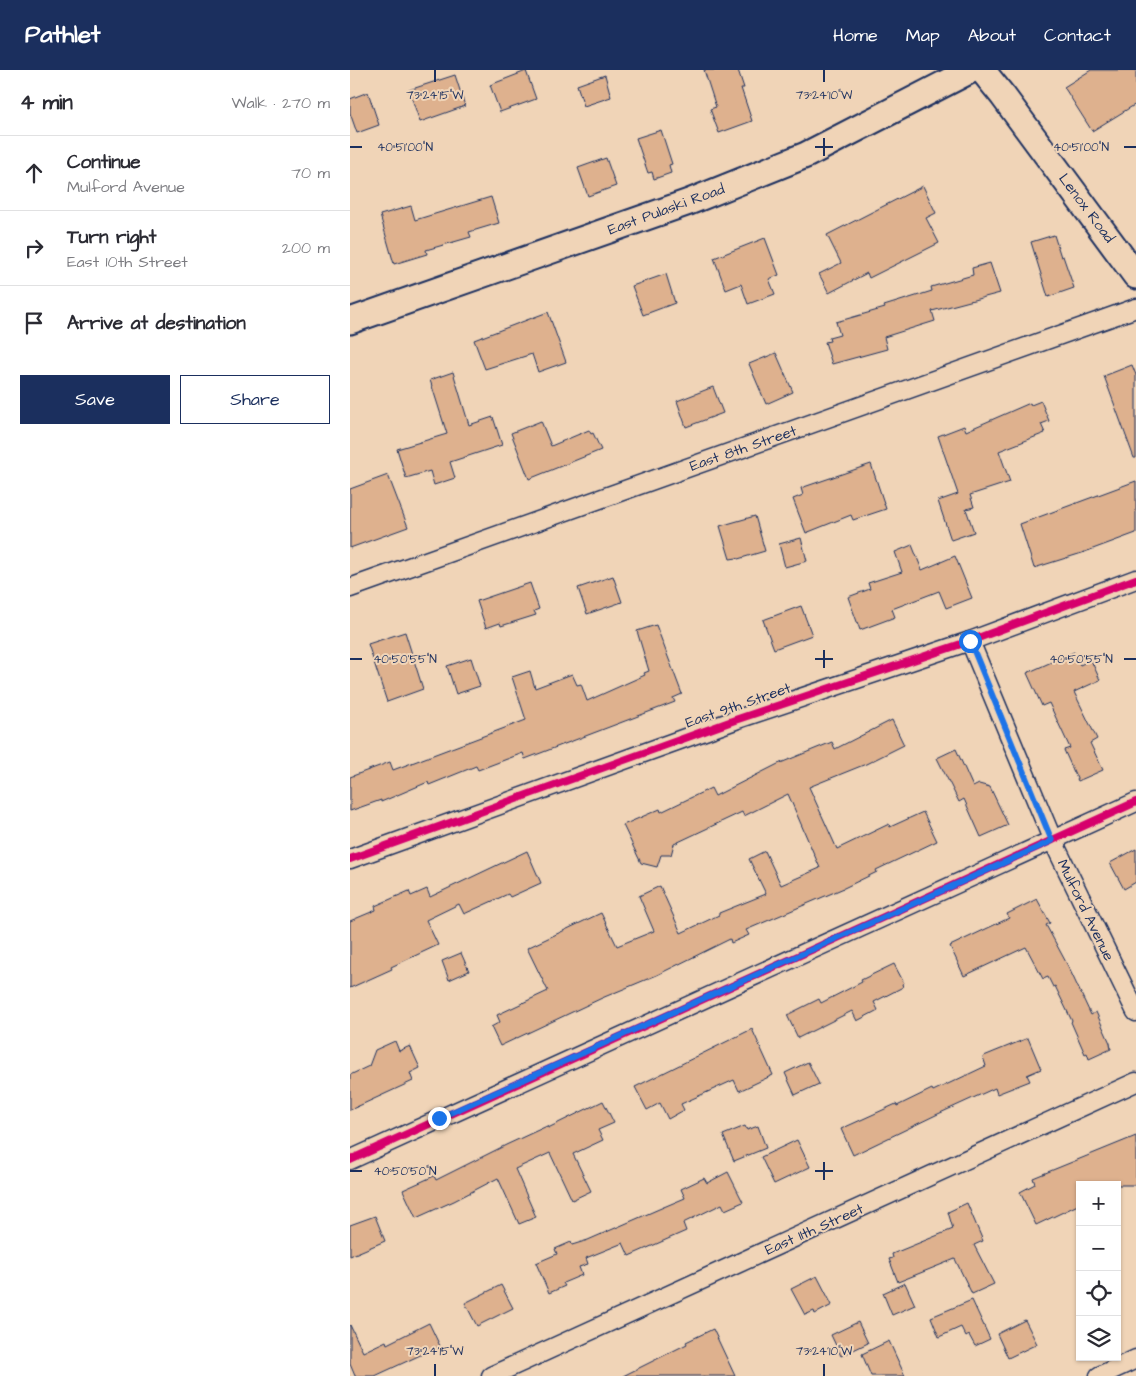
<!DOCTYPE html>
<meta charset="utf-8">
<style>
body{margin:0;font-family:"Architects Daughter",sans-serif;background:#f7f7f7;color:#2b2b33}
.controls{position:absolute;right:15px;bottom:15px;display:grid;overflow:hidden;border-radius:0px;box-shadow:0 1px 4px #0004}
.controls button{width:45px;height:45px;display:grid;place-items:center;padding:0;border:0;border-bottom:1px solid #e1e1e2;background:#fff;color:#2b2b33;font:25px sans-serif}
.stop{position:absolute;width:15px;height:15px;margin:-11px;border:4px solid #1a73e8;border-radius:50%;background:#fff}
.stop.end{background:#1a73e8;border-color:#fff;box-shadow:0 1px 5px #0008}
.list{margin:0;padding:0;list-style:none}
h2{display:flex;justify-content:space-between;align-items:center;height:65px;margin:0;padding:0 20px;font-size:21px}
h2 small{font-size:16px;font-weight:400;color:#7c7c81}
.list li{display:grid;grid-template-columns:32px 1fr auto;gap:15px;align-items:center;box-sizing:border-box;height:75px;padding:0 20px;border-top:1px solid #e1e1e2}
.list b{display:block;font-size:19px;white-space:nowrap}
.list p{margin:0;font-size:16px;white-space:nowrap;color:#7c7c81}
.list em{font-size:16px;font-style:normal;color:#7c7c81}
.actions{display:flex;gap:10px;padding:15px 20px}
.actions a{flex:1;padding:11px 0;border:1px solid #1b2f5e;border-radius:0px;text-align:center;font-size:18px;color:#1b2f5e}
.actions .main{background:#1b2f5e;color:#fff}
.icon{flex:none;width:28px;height:28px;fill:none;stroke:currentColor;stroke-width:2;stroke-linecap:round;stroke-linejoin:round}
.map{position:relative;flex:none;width:786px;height:1306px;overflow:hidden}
header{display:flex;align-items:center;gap:30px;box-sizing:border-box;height:70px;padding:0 25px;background:#1b2f5e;color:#fff}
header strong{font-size:24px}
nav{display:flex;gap:28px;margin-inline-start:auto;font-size:18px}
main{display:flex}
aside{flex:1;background:#fff}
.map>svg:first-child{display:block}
.building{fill:#deb18e;stroke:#1b2f5e}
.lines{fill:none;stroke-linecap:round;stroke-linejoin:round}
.street-casing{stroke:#1b2f5e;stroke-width:21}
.secondary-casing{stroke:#1b2f5e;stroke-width:29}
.street{stroke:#f0d4b7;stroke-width:18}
.secondary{stroke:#f0d4b7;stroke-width:25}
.cycleway-casing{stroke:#f0d4b7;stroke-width:11}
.cycleway{stroke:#d6006c;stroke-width:8}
.route{stroke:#1a73e8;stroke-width:6}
.ticks{fill:none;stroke:#1b2f5e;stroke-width:2}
.labels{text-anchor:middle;stroke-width:4;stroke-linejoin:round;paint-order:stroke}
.street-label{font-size:15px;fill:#1b2f5e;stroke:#f0d4b7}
.ticks-label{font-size:12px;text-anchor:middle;fill:#1b2f5e;stroke:#f0d4b7;stroke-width:4;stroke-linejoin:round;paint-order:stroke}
</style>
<header>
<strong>Pathlet</strong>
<nav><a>Home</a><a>Map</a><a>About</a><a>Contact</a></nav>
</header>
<main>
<aside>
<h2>4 min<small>Walk · 270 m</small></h2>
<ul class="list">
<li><svg class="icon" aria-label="ahead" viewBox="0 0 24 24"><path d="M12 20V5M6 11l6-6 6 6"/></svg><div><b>Continue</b><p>Mulford Avenue</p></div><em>70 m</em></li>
<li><svg class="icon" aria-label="right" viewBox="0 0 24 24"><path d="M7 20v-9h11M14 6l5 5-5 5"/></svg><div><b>Turn right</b><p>East 10th Street</p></div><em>200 m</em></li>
<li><svg class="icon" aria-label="arrive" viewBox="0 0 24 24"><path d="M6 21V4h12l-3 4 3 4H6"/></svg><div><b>Arrive at destination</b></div></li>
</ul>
<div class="actions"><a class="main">Save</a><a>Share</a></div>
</aside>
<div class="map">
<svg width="786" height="1306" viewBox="0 0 786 1306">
<rect width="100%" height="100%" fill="#f0d4b7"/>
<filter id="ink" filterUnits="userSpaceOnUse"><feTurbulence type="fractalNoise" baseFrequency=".02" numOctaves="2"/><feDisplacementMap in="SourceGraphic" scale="10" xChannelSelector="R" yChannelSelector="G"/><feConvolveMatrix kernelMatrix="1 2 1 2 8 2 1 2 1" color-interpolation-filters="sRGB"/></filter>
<g filter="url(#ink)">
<g class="building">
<polygon points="354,0 388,0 394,18 391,18 402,51 369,63 360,39 366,37"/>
<polygon points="741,0 786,0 786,34 742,61 714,17"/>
<polygon points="176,1 186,29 150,42 140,15"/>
<polygon points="105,5 115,36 70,52 59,20"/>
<polygon points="255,5 261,27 234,36 227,15"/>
<polygon points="18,22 29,55 7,63 0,43 0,29"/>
<polygon points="311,60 322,94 319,95 321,103 304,109 302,102 298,103 286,68"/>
<polygon points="256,88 266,116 238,126 228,98"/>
<polygon points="573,116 586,143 576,148 589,173 519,208 517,203 479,223 469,204 491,193 477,165"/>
<polygon points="141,127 149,153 119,162 121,167 76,180 77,184 44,194 30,145 61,136 65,150"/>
<polygon points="704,165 711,187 713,186 724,218 698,227 681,172"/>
<polygon points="415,168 429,205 419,209 425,224 398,234 391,214 376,220 364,188"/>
<polygon points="640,193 650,223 582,241 585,251 534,267 537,279 482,294 475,272 480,271 479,268 490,265 486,252 535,238 534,236 582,221 581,217 623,205 622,198"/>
<polygon points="316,204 325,233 293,245 282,216"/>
<polygon points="198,242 216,292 188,302 182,284 135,299 124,270"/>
<polygon points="426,283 443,322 416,334 399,294"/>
<polygon points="782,295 786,305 786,388 784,388 754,306"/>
<polygon points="103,302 119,355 143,347 152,375 100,392 105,408 84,415 80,401 56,408 47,379 97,364 80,310"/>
<polygon points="363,317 373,343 336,357 327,331"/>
<polygon points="691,331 699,351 691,354 695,363 649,381 660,412 620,425 624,437 616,439 624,462 601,470 588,431 608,424 588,366 614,356 616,361 680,333 681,335"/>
<polygon points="191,351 201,376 239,360 241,364 243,363 251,380 179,409 161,363"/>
<polygon points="521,394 536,439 503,450 501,445 456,463 443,429 453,425 451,418"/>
<polygon points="38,405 58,457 0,478 0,419"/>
<polygon points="786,411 786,463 732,483 684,498 670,454"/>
<polygon points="405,446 415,481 388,489 387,488 380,489 370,456"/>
<polygon points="451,468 457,491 435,497 429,474"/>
<polygon points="562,475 572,500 605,486 622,528 596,538 589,521 542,539 545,547 510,560 498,527 520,519 518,513 552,502 545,482"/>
<polygon points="263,506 272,532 237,544 228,518"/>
<polygon points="180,513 189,539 184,541 186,545 151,556 150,553 136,558 127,531"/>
<polygon points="451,536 462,565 424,579 413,550"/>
<polygon points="306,555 332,624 323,628 325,632 175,689 173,683 128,700 126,696 79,715 78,712 31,732 31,730 0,741 0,707 40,692 43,700 176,650 162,607 180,601 185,618 222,604 227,615 231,614 237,631 295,605 294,603 299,601 287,561"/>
<polygon points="55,562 73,619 37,632 18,574"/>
<polygon points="724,582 730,595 741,590 750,610 724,622 747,669 740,673 753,700 728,711 714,680 720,678 699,633 692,636 677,603"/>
<polygon points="121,588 130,616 106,624 97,596"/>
<polygon points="542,650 554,675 516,694 459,717 487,779 539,754 540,757 573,742 587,771 526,800 527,802 494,818 396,860 399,865 381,873 380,869 307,905 252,928 150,976 141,957 150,952 147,945 198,921 177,878 251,843 267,876 304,861 289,826 310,816 331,863 369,845 369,843 416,824 399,789 415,781 431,815 470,798 438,724 394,746 392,742 324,774 321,785 311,785 307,797 291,793 273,755 310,739 311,742 361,718 365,726 428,694 482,672 485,679"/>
<polygon points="606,679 623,717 629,714 640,717 658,755 631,767 614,729 609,732 587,688"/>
<polygon points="786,779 786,812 774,819 760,793"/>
<polygon points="177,781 191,813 160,827 158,824 114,844 109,834 76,850 88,875 41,897 42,899 0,918 0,851 26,840 25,836 59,821 61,826 77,819 80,827"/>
<polygon points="687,829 700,853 696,855 718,896 741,945 746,942 760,973 761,979 739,989 737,983 735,984 721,952 722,951 705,916 703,917 698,907 693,909 676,877 614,906 600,876 659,848 657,844"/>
<polygon points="111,883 119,901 99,910 92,891"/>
<polygon points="544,894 554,913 552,914 553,917 524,932 528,940 507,951 502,941 448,968 437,945 469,929 471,933 512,912 511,910"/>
<polygon points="402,959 423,1005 389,1021 384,1010 331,1034 334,1040 318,1049 310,1033 297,1040 285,1017"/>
<polygon points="678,968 691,999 677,1005 680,1011 647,1024 645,1018 588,1044 503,1085 491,1059 546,1034 547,1036 582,1019 583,1021 636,996 633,987 634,986"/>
<polygon points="45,971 49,981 60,976 70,998 60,1003 63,1011 0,1040 0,1005 19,996 25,980"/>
<polygon points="458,992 469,1014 445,1025 435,1003"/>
<polygon points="253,1031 264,1053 248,1060 253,1070 223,1084 241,1121 222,1130 200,1083 165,1099 186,1147 169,1154 148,1108 104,1131 66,1148 53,1120 84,1106 86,1110 156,1075 197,1056 198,1058"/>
<polygon points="395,1056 397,1060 408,1056 416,1078 384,1091 373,1065"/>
<polygon points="786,1066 786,1115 730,1115 730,1134 686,1155 670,1122 685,1114 683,1108"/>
<polygon points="447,1070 460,1097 424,1114 411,1087"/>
<polygon points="378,1102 393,1132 375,1140 372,1134 333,1153 336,1161 279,1186 273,1173 236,1188 238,1194 229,1197 232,1205 213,1213 215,1216 199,1223 186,1193 207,1184 205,1179 221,1172 222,1175 238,1170 309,1139 335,1128 331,1119 354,1108 357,1113"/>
<polygon points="617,1133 633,1171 624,1175 644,1214 622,1224 605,1189 548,1212 539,1189 543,1188 542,1184 603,1159 598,1142"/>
<polygon points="25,1146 35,1171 0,1186 0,1155"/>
<polygon points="467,1206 482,1235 465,1244 464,1241 455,1245 441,1219"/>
<polygon points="555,1213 565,1235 542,1245 533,1223"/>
<polygon points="151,1215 163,1238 127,1256 115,1233"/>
<polygon points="622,1230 640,1269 625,1276 619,1265 616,1267 611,1257 589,1267 581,1247"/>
<polygon points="675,1250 687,1274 658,1288 647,1264"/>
<polygon points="508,1252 518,1273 491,1286 481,1265"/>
<polygon points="79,1253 90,1276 25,1306 5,1306 0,1294 0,1255 13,1282 36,1271 37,1274"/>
<polygon points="363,1259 385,1306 273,1306 337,1274 336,1272"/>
<polygon points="539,1271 555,1306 521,1306 512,1284"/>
</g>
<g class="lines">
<g class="street-casing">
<g id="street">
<polyline points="0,518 786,238"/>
<polyline points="620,571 703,771 786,942"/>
<polyline points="0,789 385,650 620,571 786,509"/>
<polyline points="0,1090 786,732"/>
<polyline points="141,1306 786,1012"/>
<polyline points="749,1306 786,1289"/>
</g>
</g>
<g class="secondary-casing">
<g id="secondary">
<polyline points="632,0 653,26 786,206"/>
<polyline points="0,251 339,132 456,85 621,0"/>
</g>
</g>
<use href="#street" class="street"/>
<use href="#secondary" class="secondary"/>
<g class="cycleway-casing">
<g id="cycleway">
<polyline points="0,789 385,650 620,571 786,509"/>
<polyline points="0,1090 786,732"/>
</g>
</g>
<use href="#cycleway" class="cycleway"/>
</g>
</g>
<g class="lines" filter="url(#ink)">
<polyline class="route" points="89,1048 702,771 620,571"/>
</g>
<path class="ticks" d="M85 0V12M474 0V12M474 68V86M0 77H12M465 77H483M774 77H786M474 580V598M0 589H12M465 589H483M774 589H786M474 1092V1110M0 1101H12M465 1101H483M85 1294V1306M474 1294V1306"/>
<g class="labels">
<g class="street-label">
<text transform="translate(737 138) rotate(53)" y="5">Lenox Road</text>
<text transform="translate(316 139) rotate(-20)" y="5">East Pulaski Road</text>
<text transform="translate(393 378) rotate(-19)" y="5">East 8th Street</text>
<text transform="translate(388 635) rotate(-19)" y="5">East 9th Street</text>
<text transform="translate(736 840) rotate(64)" y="5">Mulford Avenue</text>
<text transform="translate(464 1159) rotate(-24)" y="5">East 11th Street</text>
</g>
</g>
<g class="ticks-label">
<text x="85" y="29">73°24'15"W</text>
<text x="474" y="29">73°24'10"W</text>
<text x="55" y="81">40°51'00"N</text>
<text x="731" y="81">40°51'00"N</text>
<text x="55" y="593">40°50'55"N</text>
<text x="731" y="593">40°50'55"N</text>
<text x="55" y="1105">40°50'50"N</text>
<text x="85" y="1285">73°24'15"W</text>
<text x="474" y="1285">73°24'10"W</text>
</g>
</svg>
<div class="controls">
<button>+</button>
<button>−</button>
<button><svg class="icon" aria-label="locate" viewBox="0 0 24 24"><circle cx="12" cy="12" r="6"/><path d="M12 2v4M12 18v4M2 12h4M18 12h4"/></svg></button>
<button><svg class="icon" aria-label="layers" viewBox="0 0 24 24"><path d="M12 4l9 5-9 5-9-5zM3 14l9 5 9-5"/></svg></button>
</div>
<div class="stop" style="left:620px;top:571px"></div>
<div class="stop end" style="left:89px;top:1048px"></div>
</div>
</main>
